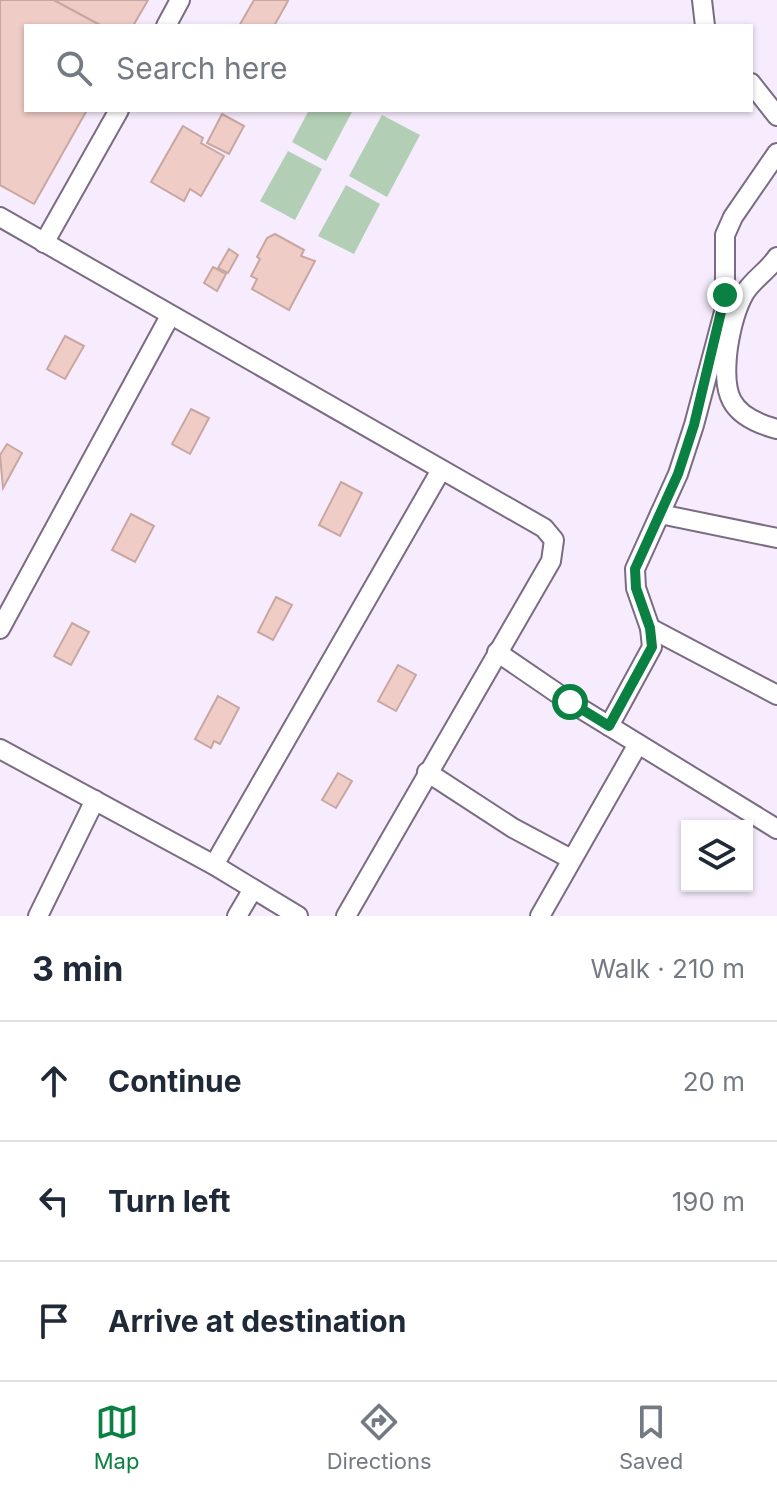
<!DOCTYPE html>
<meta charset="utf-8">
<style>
body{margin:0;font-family:Inter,sans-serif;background:#f6f6f7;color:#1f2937}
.controls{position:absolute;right:24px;bottom:24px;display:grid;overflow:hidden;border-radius:0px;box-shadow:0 2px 6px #0004}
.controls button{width:72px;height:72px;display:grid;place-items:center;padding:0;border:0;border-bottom:2px solid #e0e1e3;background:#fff;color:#1f2937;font:40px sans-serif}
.stop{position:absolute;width:24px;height:24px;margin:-18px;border:6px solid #0b8043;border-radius:50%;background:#fff}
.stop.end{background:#0b8043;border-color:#fff;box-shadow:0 2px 8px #0008}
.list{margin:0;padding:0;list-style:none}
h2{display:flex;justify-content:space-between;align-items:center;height:104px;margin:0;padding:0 32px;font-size:34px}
h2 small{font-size:26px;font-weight:400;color:#747a83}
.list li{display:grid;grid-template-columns:52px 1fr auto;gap:24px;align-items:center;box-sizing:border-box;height:120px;padding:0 32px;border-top:2px solid #e0e1e3}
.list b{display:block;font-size:30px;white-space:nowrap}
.list em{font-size:26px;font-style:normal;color:#747a83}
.icon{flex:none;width:44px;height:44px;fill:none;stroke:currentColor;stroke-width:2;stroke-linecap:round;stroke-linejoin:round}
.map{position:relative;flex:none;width:777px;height:916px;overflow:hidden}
.search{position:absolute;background:#fff;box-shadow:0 2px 6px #0004;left:24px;right:24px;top:24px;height:88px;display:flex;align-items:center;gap:20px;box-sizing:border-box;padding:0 28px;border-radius:0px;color:#747a83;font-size:30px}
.sheet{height:464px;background:#fff}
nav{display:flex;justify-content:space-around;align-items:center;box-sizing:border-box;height:112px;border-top:2px solid #e0e1e3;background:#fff;font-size:22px;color:#747a83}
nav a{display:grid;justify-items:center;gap:4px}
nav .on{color:#0b8043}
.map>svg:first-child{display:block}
.green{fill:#b2cfb5}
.building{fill:#efccc6;stroke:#c9a7a1;stroke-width:2}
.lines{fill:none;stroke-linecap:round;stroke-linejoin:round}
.minor-casing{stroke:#7b6b83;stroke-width:22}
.minor{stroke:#fff;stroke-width:18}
.route{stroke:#0b8043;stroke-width:10}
</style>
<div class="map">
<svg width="777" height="916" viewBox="0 0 777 916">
<rect width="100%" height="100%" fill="#f7ecfd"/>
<g class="green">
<polygon points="309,110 353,110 326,161 292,142"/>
<polygon points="382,115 420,135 387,197 349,176"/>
<polygon points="288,151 322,169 295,220 260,201"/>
<polygon points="346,185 380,204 354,254 318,236"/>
</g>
<g class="building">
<polygon points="0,0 54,0 102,26 26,26 26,110 87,110 34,204 0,185"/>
<polygon points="54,0 148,0 133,26 102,26"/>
<polygon points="254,0 286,0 288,1 274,26 239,26"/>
<polygon points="222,114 244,126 229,154 207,143"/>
<polygon points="183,126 203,138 201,143 224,156 201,196 190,189 184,201 151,182"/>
<polygon points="275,234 304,250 301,256 315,261 289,310 252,289 257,279 251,276 260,259 257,257 267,238"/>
<polygon points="229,249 238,255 228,273 218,268"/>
<polygon points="213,267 226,274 217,291 204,283"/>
<polygon points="65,336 84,346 65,379 47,369"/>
<polygon points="191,409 209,418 190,454 172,444"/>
<polygon points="7,444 22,453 3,488 0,455"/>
<polygon points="341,482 362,493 340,536 319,525"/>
<polygon points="131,514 154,526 135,562 112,550"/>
<polygon points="276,597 292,605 273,640 258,632"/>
<polygon points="72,623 89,632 71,665 54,656"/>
<polygon points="398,665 416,675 396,711 378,701"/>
<polygon points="218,696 239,708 220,744 214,741 211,748 195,739"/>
<polygon points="338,773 352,781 336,808 322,800"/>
</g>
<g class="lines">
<g class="minor-casing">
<g id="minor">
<polyline points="702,0 705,26"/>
<polyline points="166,26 180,0"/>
<polyline points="751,83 777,116"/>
<polyline points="0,217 544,528 554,540 551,561 346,916"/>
<polyline points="44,243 119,110"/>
<path d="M777 257C768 271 753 279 744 294 735 310 731 328 728 347 722 394 728 416 777 429"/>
<polyline points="660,514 777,538"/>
<polyline points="650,628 777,695"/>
<polyline points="0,629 170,316"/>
<polyline points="497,652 570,702 777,829"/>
<polyline points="609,726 652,647 650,628 636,588 635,569 678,474 694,425 725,308 725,235 733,217 777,153"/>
<polyline points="0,749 214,865 298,916"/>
<polyline points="427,772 513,828 571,859"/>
<polyline points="214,865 441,470"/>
<polyline points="38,916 95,800"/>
<polyline points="237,916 253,889"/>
<polyline points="540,916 638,744"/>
</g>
</g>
<use href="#minor" class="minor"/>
</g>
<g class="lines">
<polyline class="route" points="570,702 609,726 652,647 650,628 636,588 635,569 678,474 694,425 725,295"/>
</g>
</svg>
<div class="controls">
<button><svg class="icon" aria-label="layers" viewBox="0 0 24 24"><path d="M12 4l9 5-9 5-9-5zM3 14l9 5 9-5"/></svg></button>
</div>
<div class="stop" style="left:570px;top:702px"></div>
<div class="stop end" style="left:725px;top:295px"></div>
<div class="search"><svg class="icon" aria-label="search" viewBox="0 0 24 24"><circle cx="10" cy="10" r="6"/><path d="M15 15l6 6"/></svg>Search here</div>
</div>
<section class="sheet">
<h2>3 min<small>Walk · 210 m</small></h2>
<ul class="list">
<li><svg class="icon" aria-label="ahead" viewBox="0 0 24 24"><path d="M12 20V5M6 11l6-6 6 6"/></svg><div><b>Continue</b></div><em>20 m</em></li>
<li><svg class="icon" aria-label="left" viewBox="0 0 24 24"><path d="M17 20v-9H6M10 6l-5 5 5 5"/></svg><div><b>Turn left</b></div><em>190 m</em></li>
<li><svg class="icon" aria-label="arrive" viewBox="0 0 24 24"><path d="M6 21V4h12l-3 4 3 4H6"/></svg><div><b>Arrive at destination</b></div></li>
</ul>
</section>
<nav>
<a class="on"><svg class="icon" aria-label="map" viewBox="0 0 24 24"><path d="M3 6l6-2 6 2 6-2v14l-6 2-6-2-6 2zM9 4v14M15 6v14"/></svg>Map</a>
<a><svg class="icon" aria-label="directions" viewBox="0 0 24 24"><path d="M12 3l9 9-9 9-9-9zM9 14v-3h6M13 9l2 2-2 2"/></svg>Directions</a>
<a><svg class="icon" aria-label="saved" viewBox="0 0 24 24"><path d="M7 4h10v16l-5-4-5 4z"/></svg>Saved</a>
</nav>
